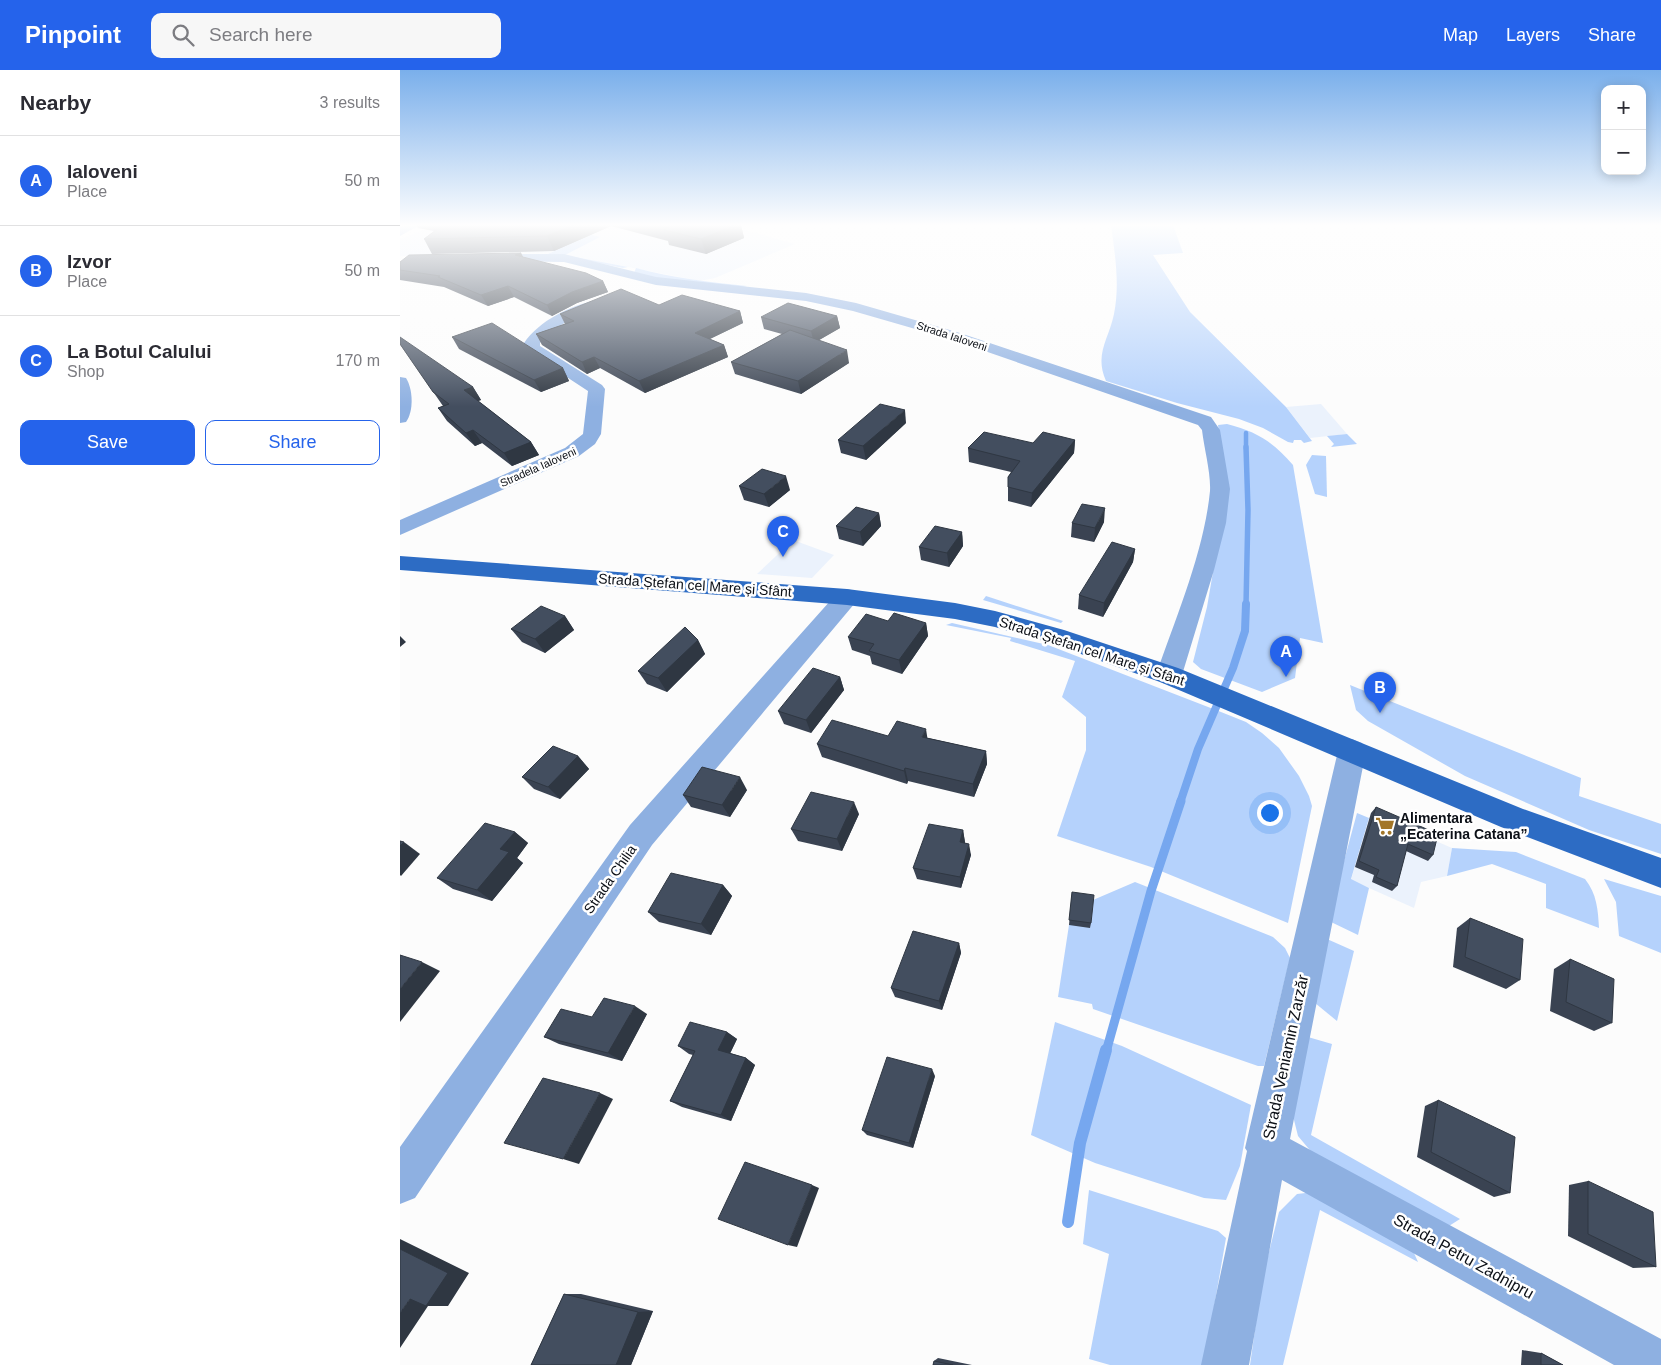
<!DOCTYPE html>
<meta charset="utf-8">
<style>
body{margin:0;font-family:Helvetica,sans-serif;background:#f7f7f7;color:#2b2b33}
.controls{position:absolute;right:15px;top:15px;display:grid;overflow:hidden;border-radius:10px;box-shadow:0 2px 12px #0003}
.controls button{width:45px;height:45px;display:grid;place-items:center;padding:0;border:0;border-bottom:1px solid #e1e1e2;background:#fff;color:#2b2b33;font:25px sans-serif}
.you{position:absolute;left:869px;top:742px;width:18px;height:18px;margin:-12px;border:4px solid #fff;border-radius:50%;background:#1a73e8;box-shadow:0 0 0 8px #1a73e833}
.badge{display:grid;place-items:center;width:32px;height:32px;border-radius:50%;background:#2563eb;color:#fff;font-size:16px;font-weight:700}
.pin{position:absolute;translate:-50% -41px;filter:drop-shadow(0 1px 2px #0008)}
.pin::after{content:'';position:absolute;top:26px;width:18px;height:15px;background:inherit;clip-path:polygon(0 0,100% 0,50% 100%)}
.list{margin:0;padding:0;list-style:none}
h2{display:flex;justify-content:space-between;align-items:center;height:65px;margin:0;padding:0 20px;font-size:21px}
h2 small{font-size:16px;font-weight:400;color:#7c7c81}
.list li{display:grid;grid-template-columns:32px 1fr auto;gap:15px;align-items:center;box-sizing:border-box;height:90px;padding:0 20px;border-top:1px solid #e1e1e2}
.list b{display:block;font-size:19px;white-space:nowrap}
.list p{margin:0;font-size:16px;white-space:nowrap;color:#7c7c81}
.list em{font-size:16px;font-style:normal;color:#7c7c81}
.actions{display:flex;gap:10px;padding:15px 20px}
.actions a{flex:1;padding:11px 0;border:1px solid #2563eb;border-radius:10px;text-align:center;font-size:18px;color:#2563eb}
.actions .main{background:#2563eb;color:#fff}
.icon{flex:none;width:28px;height:28px;fill:none;stroke:currentColor;stroke-width:2;stroke-linecap:round;stroke-linejoin:round}
.map{position:relative;flex:none;width:1261px;height:1295px;overflow:hidden}
header{display:flex;align-items:center;gap:30px;box-sizing:border-box;height:70px;padding:0 25px;background:#2563eb;color:#fff}
header strong{font-size:24px}
nav{display:flex;gap:28px;margin-inline-start:auto;font-size:18px}
.search{width:350px;height:45px;background:#f7f7f7;display:flex;align-items:center;gap:12px;box-sizing:border-box;padding:0 18px;border-radius:10px;color:#7c7c81;font-size:19px}
main{display:flex}
aside{flex:1;background:#fff}
.map>svg:first-child{display:block}
.built{fill:#ebf2fc}
.green{fill:#b5d2fc}
.lines{fill:none;stroke-linecap:round;stroke-linejoin:round}
.stream-far4{stroke:#76a7ef;stroke-width:4.5}
.stream-far3{stroke:#76a7ef;stroke-width:5.5}
.stream-far2{stroke:#76a7ef;stroke-width:8}
.stream-far1{stroke:#76a7ef;stroke-width:9}
.stream{stroke:#76a7ef;stroke-width:12}
.minor{fill:#8eb0e1;fill-rule:evenodd}
.major{fill:#2d6cc4;fill-rule:evenodd}
.wall{fill:#3a4352}
.shaded-wall{fill:#2f3742}
.building{fill:#434e5f;stroke:#2f3742}
.labels{text-anchor:middle;stroke-width:5;stroke-linejoin:round;paint-order:stroke}
.far-street-label{font-size:11px;fill:#0b0f16;stroke:#fff}
.street-label{font-size:14px;fill:#0b0f16;stroke:#fff}
.poi-label{font-size:14px;font-weight:bold;fill:#0b0f16;stroke:#fff;text-anchor:start}
.near-street-label{font-size:16px;fill:#0b0f16;stroke:#fff}
</style>
<header>
<strong>Pinpoint</strong>
<div class="search"><svg class="icon" aria-label="search" viewBox="0 0 24 24"><circle cx="10" cy="10" r="6"/><path d="M15 15l6 6"/></svg>Search here</div>
<nav><a>Map</a><a>Layers</a><a>Share</a></nav>
</header>
<main>
<aside>
<h2>Nearby<small>3 results</small></h2>
<ul class="list">
<li><span class="badge">A</span><div><b>Ialoveni</b><p>Place</p></div><em>50 m</em></li>
<li><span class="badge">B</span><div><b>Izvor</b><p>Place</p></div><em>50 m</em></li>
<li><span class="badge">C</span><div><b>La Botul Calului</b><p>Shop</p></div><em>170 m</em></li>
</ul>
<div class="actions"><a class="main">Save</a><a>Share</a></div>
</aside>
<div class="map">
<svg width="1261" height="1295" viewBox="0 0 1261 1295">
<rect width="100%" height="100%" fill="#fcfcfc"/>
<g class="built">
<polygon points="36,155 327,155 395,174 315,208 300,211 161,184 105,183 101,185 0,186 0,169"/>
<polygon points="921,334 947,364 910,368 886,337"/>
<polygon points="393,470 434,485 412,508 357,504"/>
<polygon points="971,743 1052,778 1047,806 1021,812 1014,838 951,810"/>
</g>
<g class="green">
<path d="M711 155H773L783 183 753 185 790 242 886 337 912 371 904 373 901 370H894L893 373 888 372 863 358 839 349 777 333 706 311C694 284 709 269 714 244 720 214 715 185 711 155Z"/>
<polygon points="166,158 200,167 165,185 228,197 223,198 158,185 117,185 117,184 146,185 182,168"/>
<path d="M236 198C273 208 309 212 347 216 325 223 259 208 234 203Z"/>
<path d="M827 354C858 362 873 372 893 395L923 573 900 568 895 608 862 622 801 599 793 592 807 537 827 420 818 355Z"/>
<polygon points="947,364 957,374 931,377 934,374 927,366"/>
<polygon points="912,385 926,386 927,427 915,424 906,395"/>
<polygon points="586,526 663,551 661,553 583,530"/>
<polygon points="552,553 648,575 821,642 846,652 862,663 879,678 899,706 909,726 912,736 888,853 751,797 657,766 686,680 686,647 662,627 675,591 610,571 611,568 546,555"/>
<polygon points="950,615 1181,708 1179,726 1261,754 1261,784 1189,760 1065,706 968,651 956,640"/>
<polygon points="957,743 969,748 951,809 969,818 958,865 931,852 941,802"/>
<path d="M1052 778 1116 782 1185 809C1197 824 1198 840 1199 858L1146 838V814L1092 794 1047 806Z"/>
<polygon points="1204,809 1261,826 1261,883 1219,866 1216,832"/>
<polygon points="735,812 873,867 885,878 890,888 864,996 858,996 693,939 692,934 658,927 669,855 693,830"/>
<polygon points="927,869 954,881 937,951 915,933"/>
<polygon points="655,952 722,976 851,1035 840,1096 826,1130 804,1128 695,1093 631,1065"/>
<polygon points="908,967 932,974 911,1065 1060,1149 1041,1161 914,1085 898,1066 893,1046"/>
<polygon points="689,1120 818,1161 826,1168 804,1295 710,1295 689,1289 709,1184 683,1174"/>
<polygon points="914,1122 1010,1174 1018,1192 920,1140 883,1295 850,1295 862,1210 879,1142 897,1124"/>
</g>
<g class="lines">
<polyline class="stream-far4" points="846,363 846,379"/>
<polyline class="stream-far3" points="846,535 848,440 846,377"/>
<polyline class="stream-far2" points="780,733 798,679 833,598 845,561 846,534"/>
<polyline class="stream-far1" points="706,982 751,821 781,731"/>
<polyline class="stream" points="668,1152 680,1073 706,980"/>
<g class="minor">
<polygon points="4,155 20,155 0,166 0,157"/>
<path d="M86 184H164L256 207 406 223 456 233 560 263 811 347 820 360 830 419 826 453 814 500 782 605 778 612 769 615 760 612 756 605C776 547 804 482 810 421 811 403 804 378 802 360L798 355 550 269 453 241 406 231 256 215 164 192 81 191 80 188Z"/>
<path d="M196 230 201 231 203 234 201 237C180 245 154 255 140 273V276L202 315 205 319 201 364 195 374 179 386 0 465V450L165 378 183 364 188 321 127 281 124 273C140 250 170 236 196 230Z"/>
<path d="M0 307 6 308C13 319 14 341 6 352L0 353Z"/>
<polygon points="447,519 455,521 459,527 455,533 252,775 15,1128 0,1134 0,1077 230,755 439,521"/>
<polygon points="952,669 962,673 966,681 890,1069 1261,1269 1261,1295 1214,1295 882,1110 849,1295 801,1295 847,1081 845,1078 938,681 942,673"/>
</g>
<polygon class="major" points="0,486 447,519 555,533 595,541 664,560 778,598 1123,739 1261,788 1261,818 1101,757 760,612 647,572 595,557 555,549 447,535 0,500"/>
</g>
<g class="wall">
<polygon points="16,155 341,155 344,168 306,184 269,175 268,171 211,156 154,181 32,184 24,169 34,161 18,158"/>
<polygon points="121,183 123,187 203,211 208,222 177,233 152,246 114,227 88,236 44,217 0,210 0,200"/>
<polygon points="259,235 340,241 343,253 310,269 324,275 328,287 245,323 200,298 187,304 142,275 136,264 165,254 160,244"/>
<polygon points="437,246 440,258 419,270 449,293 401,324 335,304 331,292 382,264 364,259 361,247"/>
<polygon points="52,267 163,298 169,311 141,322 59,279"/>
<polygon points="0,274 73,317 81,330 78,331 131,372 139,385 112,396 82,373 75,376 47,351 38,338 43,336"/>
<polygon points="506,353 466,390 441,383 438,370"/>
<polygon points="675,370 674,383 631,437 608,431 608,407 611,402 569,392 568,378"/>
<polygon points="339,416 390,420 369,437 344,430"/>
<polygon points="479,443 481,456 463,476 439,469 436,456"/>
<polygon points="704,452 694,472 671,467 672,453"/>
<polygon points="562,462 563,476 549,497 521,490 519,477"/>
<polygon points="735,479 733,492 703,547 678,539 679,525"/>
<polygon points="165,546 174,560 145,583 122,572 111,559"/>
<polygon points="488,551 526,553 528,566 502,604 472,594 470,586 452,580 448,567"/>
<polygon points="298,570 305,584 267,622 247,614 238,601"/>
<polygon points="440,607 444,620 411,663 384,654 378,641"/>
<polygon points="488,666 528,668 586,681 587,694 574,727 508,711 507,714 422,687 417,674"/>
<polygon points="178,686 189,699 160,729 134,719 122,707"/>
<polygon points="347,720 330,747 291,737 283,725"/>
<polygon points="976,737 1033,785 1028,791 1006,781 997,816 992,821 972,812 974,805 955,797 971,743"/>
<polygon points="459,744 442,781 398,771 391,759"/>
<polygon points="563,760 565,773 571,785 561,818 517,809 513,798"/>
<polygon points="115,762 128,773 117,788 123,793 92,831 53,819 37,808"/>
<polygon points="323,815 332,826 311,865 259,852 248,842"/>
<polygon points="672,822 691,853 690,858 669,855"/>
<polygon points="1070,848 1120,910 1106,919 1053,897 1057,858"/>
<polygon points="559,873 561,883 542,940 495,927 491,918"/>
<polygon points="1170,889 1212,953 1194,961 1150,941 1154,899"/>
<polygon points="247,944 222,991 159,974 144,967 192,947"/>
<polygon points="327,962 337,969 330,983 346,988 355,995 331,1051 282,1037 270,1031 293,985 289,984 278,976"/>
<polygon points="535,1006 513,1078 467,1065 462,1060"/>
<polygon points="1038,1030 1110,1123 1094,1127 1017,1087 1025,1036"/>
<polygon points="1188,1111 1256,1197 1233,1198 1168,1166 1169,1115"/>
<polygon points="164,1224 181,1224 253,1241 231,1295 131,1295"/>
<polygon points="1122,1280 1141,1283 1163,1295 1121,1295"/>
<polygon points="538,1288 572,1295 533,1295 534,1291"/>
</g>
<g class="shaded-wall">
<polygon points="173,155 211,155 211,156 154,181 147,166"/>
<polygon points="335,155 341,155 344,168 306,184 301,169"/>
<polygon points="121,183 126,193 115,185"/>
<polygon points="203,211 208,222 177,233 152,246 147,235 172,222"/>
<polygon points="108,216 114,227 88,236 81,225"/>
<polygon points="340,241 343,253 299,274 295,263"/>
<polygon points="437,246 440,258 414,273 411,261"/>
<polygon points="324,275 328,287 245,323 239,311"/>
<polygon points="447,280 449,293 401,324 398,311"/>
<polygon points="194,287 200,298 187,304 182,292"/>
<polygon points="163,298 169,311 141,322 134,310"/>
<polygon points="73,317 81,330 72,333 64,320"/>
<polygon points="505,340 506,353 466,390 463,376"/>
<polygon points="73,360 82,373 75,376 66,363"/>
<polygon points="675,370 674,383 631,437 632,423"/>
<polygon points="131,372 139,385 112,396 104,383"/>
<polygon points="386,406 390,420 369,437 364,424"/>
<polygon points="705,438 704,452 694,472 695,458"/>
<polygon points="479,443 481,456 463,476 460,462"/>
<polygon points="562,462 563,476 549,497 547,483"/>
<polygon points="735,479 733,492 703,547 704,533"/>
<polygon points="165,546 174,560 145,583 135,569"/>
<polygon points="526,553 528,566 502,604 499,590"/>
<polygon points="0,566 6,572 0,577"/>
<polygon points="298,570 305,584 267,622 258,608"/>
<polygon points="440,607 444,620 411,663 406,650"/>
<polygon points="526,659 528,672 522,667"/>
<polygon points="586,681 587,694 574,727 573,714"/>
<polygon points="178,686 189,699 160,729 148,717"/>
<polygon points="505,698 508,711 507,714 504,701"/>
<polygon points="340,707 347,720 330,747 322,735"/>
<polygon points="454,732 459,744 442,781 437,769"/>
<polygon points="563,760 565,772 562,784 560,772"/>
<polygon points="115,762 128,773 117,788 123,793 92,831 77,820 100,779"/>
<polygon points="4,772 20,784 1,806 0,805 0,776"/>
<polygon points="569,774 571,785 561,818 560,807"/>
<polygon points="323,815 332,826 311,865 301,854"/>
<polygon points="559,873 561,883 542,940 539,931"/>
<polygon points="22,892 40,901 0,952 0,919"/>
<polygon points="235,936 247,944 222,991 208,983"/>
<polygon points="327,962 337,969 328,988 318,980"/>
<polygon points="346,988 355,995 331,1051 321,1045"/>
<polygon points="532,999 535,1006 513,1078 509,1073"/>
<polygon points="200,1023 213,1029 179,1094 163,1089"/>
<polygon points="412,1115 419,1118 397,1177 388,1175"/>
<polygon points="0,1169 69,1203 48,1236 28,1236 0,1278 0,1243 10,1229 0,1179"/>
<polygon points="253,1241 231,1295 216,1295 238,1242"/>
</g>
<g class="building">
<polygon points="43,155 173,155 147,166 24,169"/>
<polygon points="259,155 335,155 301,169 264,160 269,158"/>
<polygon points="121,183 115,185 186,203 203,211 172,222 147,235 108,216 81,225 38,207 40,206 0,200 0,192 9,185"/>
<polygon points="221,219 259,235 282,225 340,241 295,263 324,275 239,311 194,287 182,292 136,264 174,251 160,244"/>
<polygon points="388,233 437,246 411,261 361,247"/>
<polygon points="92,253 163,298 134,310 52,267"/>
<polygon points="390,260 447,280 398,311 331,292"/>
<polygon points="0,267 73,317 64,320 131,372 104,383 73,360 66,363 38,338 49,334 33,322 0,274"/>
<polygon points="480,334 505,340 463,376 438,370"/>
<polygon points="584,362 633,373 643,362 675,370 632,423 608,417 608,407 620,391 568,378"/>
<polygon points="362,399 386,406 364,424 339,416"/>
<polygon points="682,434 705,438 695,458 672,453"/>
<polygon points="456,437 479,443 460,462 436,456"/>
<polygon points="535,456 562,462 547,483 519,477"/>
<polygon points="712,472 735,479 704,533 679,525"/>
<polygon points="141,536 165,546 135,569 111,559"/>
<polygon points="494,543 526,553 499,590 469,581 474,574 448,567 466,544 488,551"/>
<polygon points="285,557 298,570 258,608 238,601"/>
<polygon points="413,598 440,607 406,650 378,641"/>
<polygon points="432,650 488,666 497,651 526,659 522,667 586,681 573,714 505,698 504,701 417,674"/>
<polygon points="153,676 178,686 148,717 122,707"/>
<polygon points="302,697 340,707 322,735 283,725"/>
<polygon points="411,722 454,732 437,769 391,759"/>
<polygon points="976,737 1038,764 1033,785 1008,774 997,816 976,807 979,800 959,791"/>
<polygon points="85,753 115,762 100,779 109,782 77,820 37,808"/>
<polygon points="529,754 563,760 560,772 569,774 560,807 513,798"/>
<polygon points="0,771 4,772 0,776"/>
<polygon points="271,803 323,815 301,854 248,842"/>
<polygon points="672,822 694,825 691,853 669,850"/>
<polygon points="1070,848 1123,869 1120,910 1065,887"/>
<polygon points="513,861 559,873 539,931 491,918"/>
<polygon points="0,885 22,892 0,919"/>
<polygon points="1170,889 1214,909 1212,953 1166,932"/>
<polygon points="204,928 235,936 208,983 144,967 161,939 192,947"/>
<polygon points="290,952 327,962 318,980 346,988 321,1045 270,1031 295,981 278,976"/>
<polygon points="487,987 532,999 509,1073 462,1060"/>
<polygon points="143,1008 200,1023 163,1089 104,1073"/>
<polygon points="1038,1030 1115,1067 1110,1123 1031,1082"/>
<polygon points="345,1092 412,1115 388,1175 318,1149"/>
<polygon points="1188,1111 1253,1142 1256,1197 1188,1164"/>
<polygon points="0,1179 48,1203 26,1236 10,1229 0,1243"/>
<polygon points="164,1224 238,1242 216,1295 131,1295"/>
<polygon points="1141,1283 1163,1295 1141,1295"/>
<polygon points="534,1291 553,1295 533,1295"/>
</g>
<linearGradient id="sky" x2="0" y2="1"><stop stop-color="#7aafeb"/><stop offset="0.46" stop-color="#fefefe"/><stop offset="1" stop-color="#fefefe" stop-opacity="0"/></linearGradient>
<rect width="1261" height="337" fill="url(#sky)"/>
<defs>
<g id="supermarket-bare" transform="scale(1.5)"><path d="M-6-5.5h2.5l.6 2H6L4.5 2H-2.5L-4.4-4H-6ZM-1.5 3.2a1.3 1.3 0 1 0 .1 0ZM3 3.2a1.3 1.3 0 1 0 .1 0Z" fill="#a37628" stroke="#fff" stroke-width="2.5" paint-order="stroke"/></g>
</defs>
<g fill-rule="evenodd">
<use href="#supermarket-bare" x="985" y="756"/>
</g>
<g class="labels">
<g class="far-street-label">
<text transform="translate(552 266) rotate(18)" y="4">Strada Ialoveni</text>
<text transform="translate(138 397) rotate(-24)" y="4">Stradela Ialoveni</text>
</g>
<g class="street-label">
<text transform="translate(295 515) rotate(4)" y="5">Strada Ștefan cel Mare și Sfânt</text>
<text transform="translate(692 581) rotate(18)" y="5">Strada Ștefan cel Mare și Sfânt</text>
<text transform="translate(210 809) rotate(-55)" y="5">Strada Chilia</text>
</g>
<g class="poi-label">
<text x="1000" y="753">Alimentara<tspan x="1000" dy="16">„Ecaterina Catana”</tspan></text>
</g>
<g class="near-street-label">
<text transform="translate(885 987) rotate(-78)" y="6">Strada Veniamin Zarzăr</text>
<text transform="translate(1064 1186) rotate(29)" y="6">Strada Petru Zadnipru</text>
</g>
</g>
</svg>
<div class="controls">
<button>+</button>
<button>−</button>
</div>
<div class="you"></div>
<div class="pin badge" style="left:886px;top:607px">A</div>
<div class="pin badge" style="left:980px;top:643px">B</div>
<div class="pin badge" style="left:383px;top:487px">C</div>
</div>
</main>
